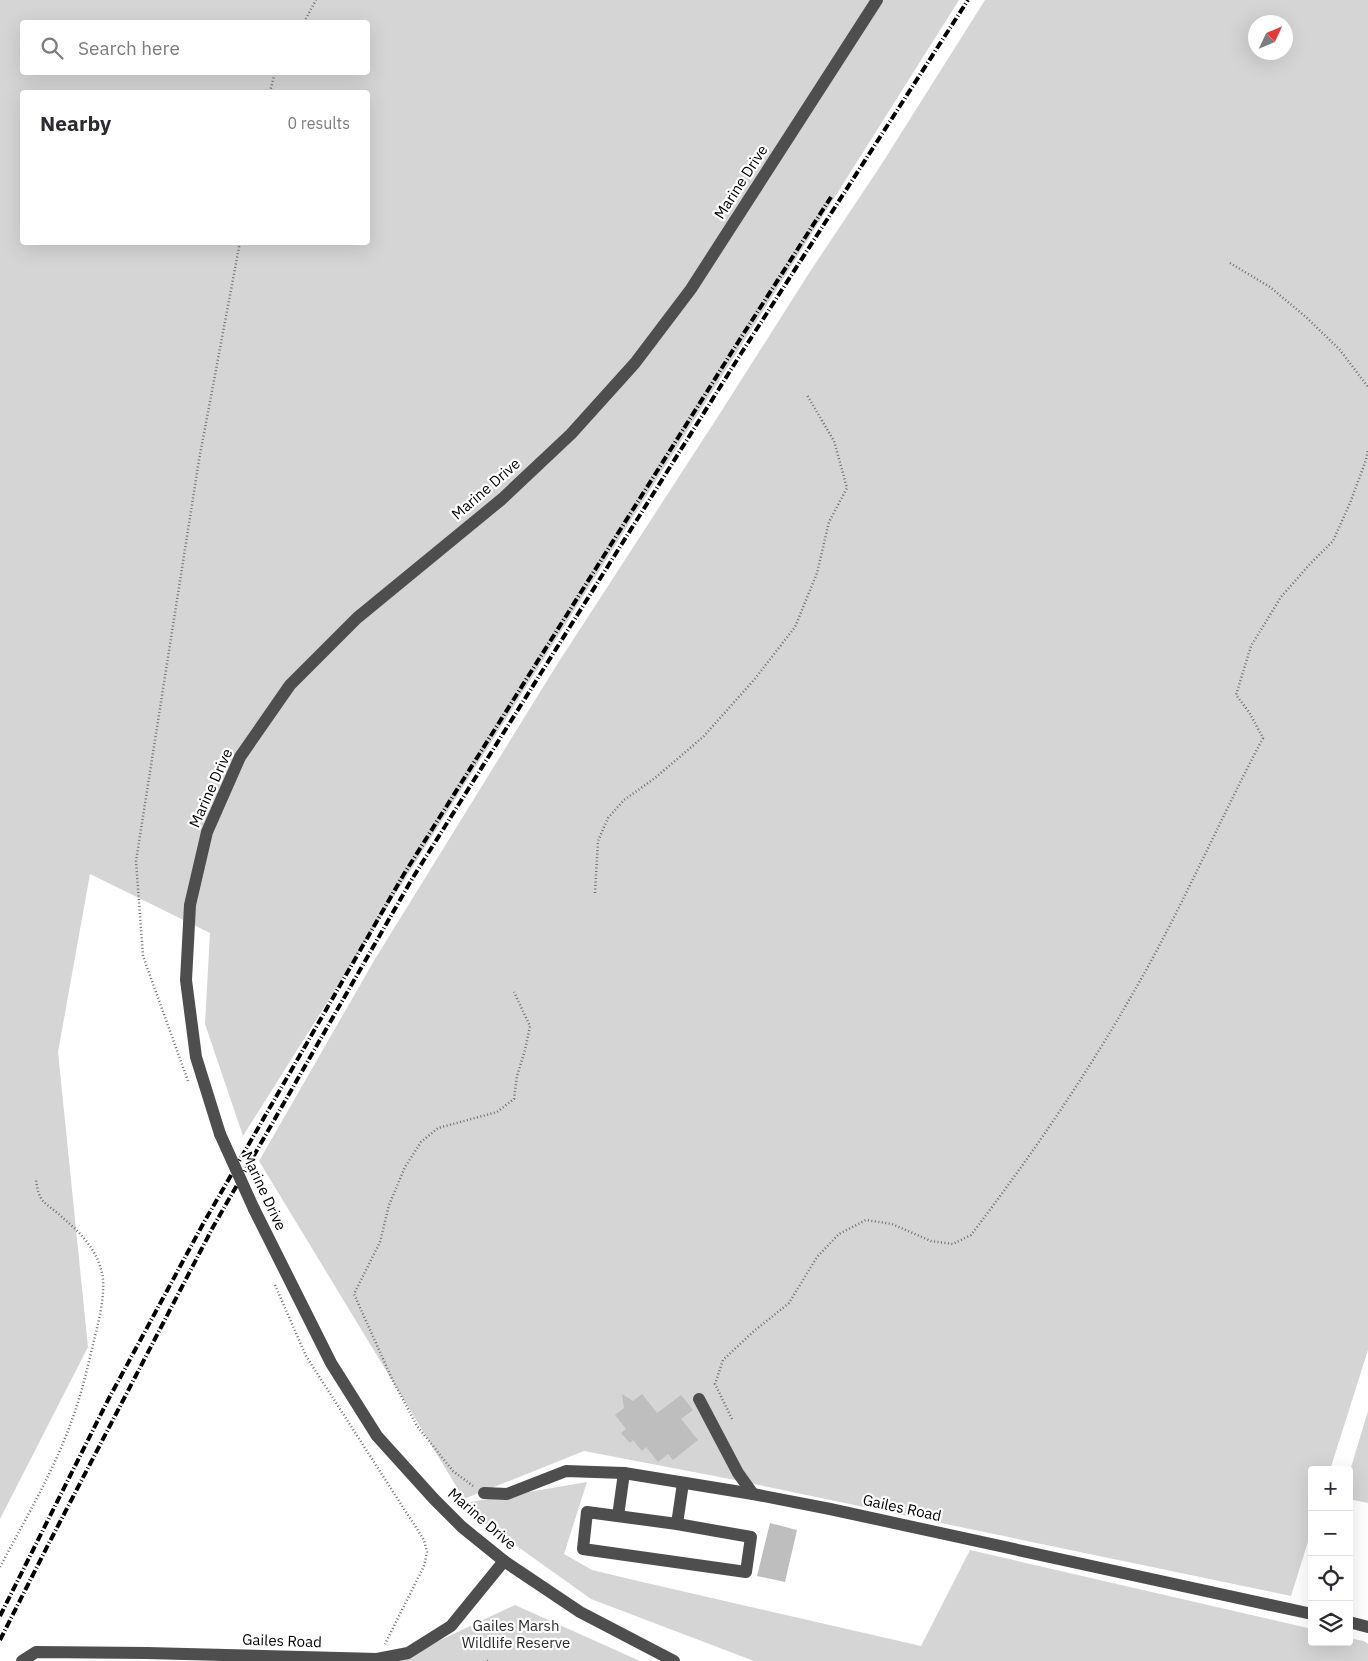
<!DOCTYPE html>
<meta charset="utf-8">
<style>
body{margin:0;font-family:"IBM Plex Sans",sans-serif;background:#f2f2f3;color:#2b2b33}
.controls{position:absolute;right:15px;bottom:15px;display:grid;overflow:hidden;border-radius:5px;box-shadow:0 5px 20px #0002}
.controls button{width:45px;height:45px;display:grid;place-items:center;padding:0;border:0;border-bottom:1px solid #e1e1e2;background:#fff;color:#2b2b33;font:25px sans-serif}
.compass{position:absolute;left:1248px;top:15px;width:45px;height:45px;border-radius:50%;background:#fff;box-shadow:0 5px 20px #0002;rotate:46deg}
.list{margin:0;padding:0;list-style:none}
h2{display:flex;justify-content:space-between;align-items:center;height:65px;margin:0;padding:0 20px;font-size:21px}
h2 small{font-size:16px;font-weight:400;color:#7c7c81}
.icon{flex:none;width:28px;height:28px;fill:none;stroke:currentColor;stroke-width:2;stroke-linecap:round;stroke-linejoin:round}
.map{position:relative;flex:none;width:1368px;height:1661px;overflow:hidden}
.search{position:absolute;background:#fff;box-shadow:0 5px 20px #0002;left:20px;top:20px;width:350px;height:55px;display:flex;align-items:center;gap:12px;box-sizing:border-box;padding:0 18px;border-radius:5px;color:#7c7c81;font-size:19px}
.panel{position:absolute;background:#fff;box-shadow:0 5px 20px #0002;left:20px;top:90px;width:350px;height:155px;border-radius:5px}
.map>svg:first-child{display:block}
.green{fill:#d5d5d5;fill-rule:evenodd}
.building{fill:#bebebe}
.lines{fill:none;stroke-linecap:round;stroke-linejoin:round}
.path{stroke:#707070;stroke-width:2.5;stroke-dasharray:1 2.5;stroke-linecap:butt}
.minor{stroke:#4e4e4e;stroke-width:12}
.rail{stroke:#000;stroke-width:4;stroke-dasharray:8 2.5 1 2.5;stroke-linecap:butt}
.minor-bridge{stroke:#4e4e4e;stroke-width:12}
.labels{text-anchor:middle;stroke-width:4.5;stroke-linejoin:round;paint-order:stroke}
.street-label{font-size:15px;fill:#000;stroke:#fff}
.park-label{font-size:15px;fill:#2c2c2c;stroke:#fff}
</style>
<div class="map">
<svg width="1368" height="1661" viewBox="0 0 1368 1661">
<rect width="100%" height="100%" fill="#fff"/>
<g class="green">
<path d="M0 0H959L243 1136 205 1024 210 933 90 874 58 1052 88 1347 0 1519ZM22 22H368V72H22ZM22 92H368V242H22Z"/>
<path d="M985 0H1368V1350L1330 1470H1312V1529L1291 1596 735 1480 584 1451 464 1499 259 1161 375 959 558 663 717 418 811 270 881 165ZM1256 22H1286V52H1256Z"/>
<polygon points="1368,1411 1368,1503 1349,1499 1349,1474"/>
<polygon points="587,1482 564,1554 592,1570 638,1581 921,1646 970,1550 1312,1629 1312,1642 1349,1642 1349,1638 1364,1641 1368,1644 1368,1661 754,1661 591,1599 458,1504"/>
<polygon points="515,1605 640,1661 396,1661"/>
</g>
<g class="building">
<polygon points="622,1394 633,1401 642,1394 657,1413 681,1395 693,1410 681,1419 698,1440 673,1460 668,1454 658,1462 646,1447 642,1451 633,1440 630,1443 621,1433 626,1429 615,1415 624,1408"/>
<polygon points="770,1523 797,1530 785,1582 757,1576"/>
</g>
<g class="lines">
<g class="path">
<polyline points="304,22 316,0"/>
<polyline points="270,92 275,72"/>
<polyline points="1230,263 1270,287 1306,317 1340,350 1368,387"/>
<polyline points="595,893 598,841 608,818 624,800 655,778 703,737 754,680 795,627 817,573 829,522 847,488 834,441 807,395"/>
<polyline points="188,1081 143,956 136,861 199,460 240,242"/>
<polyline points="275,1285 306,1356 424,1540 427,1552 424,1566 385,1644"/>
<path d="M732 1419 715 1384 723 1360 754 1331 789 1303 817 1257 839 1234 866 1220 892 1224 931 1241 953 1244 971 1235C1028 1160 1082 1082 1129 1000 1179 915 1217 825 1263 738L1249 712 1236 695 1251 646 1281 597 1310 564 1333 541 1350 503 1366 460 1368 449"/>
<polyline points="473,1486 453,1471 417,1426 392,1379 354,1294 380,1242 389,1205 405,1167 421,1142 438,1128 497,1112 514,1099 517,1076 525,1050 530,1026 514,992"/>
<path d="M0 1567C26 1518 55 1469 73 1417 82 1392 88 1366 94 1340 99 1321 106 1292 102 1273 97 1250 81 1233 63 1218 57 1212 49 1207 43 1201 38 1195 37 1187 36 1180"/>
<polyline points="487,1661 488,1661"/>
</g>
<g class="minor">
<polyline points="220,1134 196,1057 186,980 190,905 207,832 240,757 290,685 357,618 502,499 571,434 635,363 691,289 877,0"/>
<polyline points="254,1209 331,1363 377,1436 434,1499 462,1527 504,1561 580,1612 674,1661"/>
<polyline points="699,1399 738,1473 753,1494"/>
<polyline points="484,1493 507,1494 566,1471 624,1473 753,1494 830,1509 1312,1614"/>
<polygon points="587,1512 677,1524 751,1537 746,1572 583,1549"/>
<polyline points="618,1516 624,1473"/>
<polyline points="677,1524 683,1483"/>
<polyline points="1349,1622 1368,1627"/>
<polyline points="22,1661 36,1652 147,1653 377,1659 408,1653 451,1626 504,1561"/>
</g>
<g class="rail">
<polyline points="0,1616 107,1402 203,1224 404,874 735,347 831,197"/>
<polyline points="0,1640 48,1545 213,1227 412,879 742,352 968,0"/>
</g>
<polyline class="minor-bridge" points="220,1134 254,1209"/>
</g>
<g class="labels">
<g class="street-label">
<text transform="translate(741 182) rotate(-57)" y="5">Marine Drive</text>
<text transform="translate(486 489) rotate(-41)" y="5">Marine Drive</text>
<text transform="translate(211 788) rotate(-66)" y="5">Marine Drive</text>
<text transform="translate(264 1191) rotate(65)" y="5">Marine Drive</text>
<text transform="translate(902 1508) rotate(12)" y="5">Gailes Road</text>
<text transform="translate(482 1519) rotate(41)" y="5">Marine Drive</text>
<text transform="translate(282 1641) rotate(2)" y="5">Gailes Road</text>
</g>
<g class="park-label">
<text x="516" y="1631">Gailes Marsh<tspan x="516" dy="17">Wildlife Reserve</tspan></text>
</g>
</g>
</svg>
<div class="controls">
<button>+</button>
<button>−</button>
<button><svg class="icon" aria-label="locate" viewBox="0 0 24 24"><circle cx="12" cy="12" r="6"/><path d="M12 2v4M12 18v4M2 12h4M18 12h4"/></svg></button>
<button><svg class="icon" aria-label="layers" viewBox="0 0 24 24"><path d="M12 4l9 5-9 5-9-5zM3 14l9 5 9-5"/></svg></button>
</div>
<svg class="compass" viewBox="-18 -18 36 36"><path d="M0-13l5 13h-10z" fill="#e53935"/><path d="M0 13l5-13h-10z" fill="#7c7c81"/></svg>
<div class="search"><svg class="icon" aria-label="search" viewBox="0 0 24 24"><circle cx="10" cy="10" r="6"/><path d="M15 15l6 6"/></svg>Search here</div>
<section class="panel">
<h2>Nearby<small>0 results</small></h2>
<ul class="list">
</ul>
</section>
</div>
